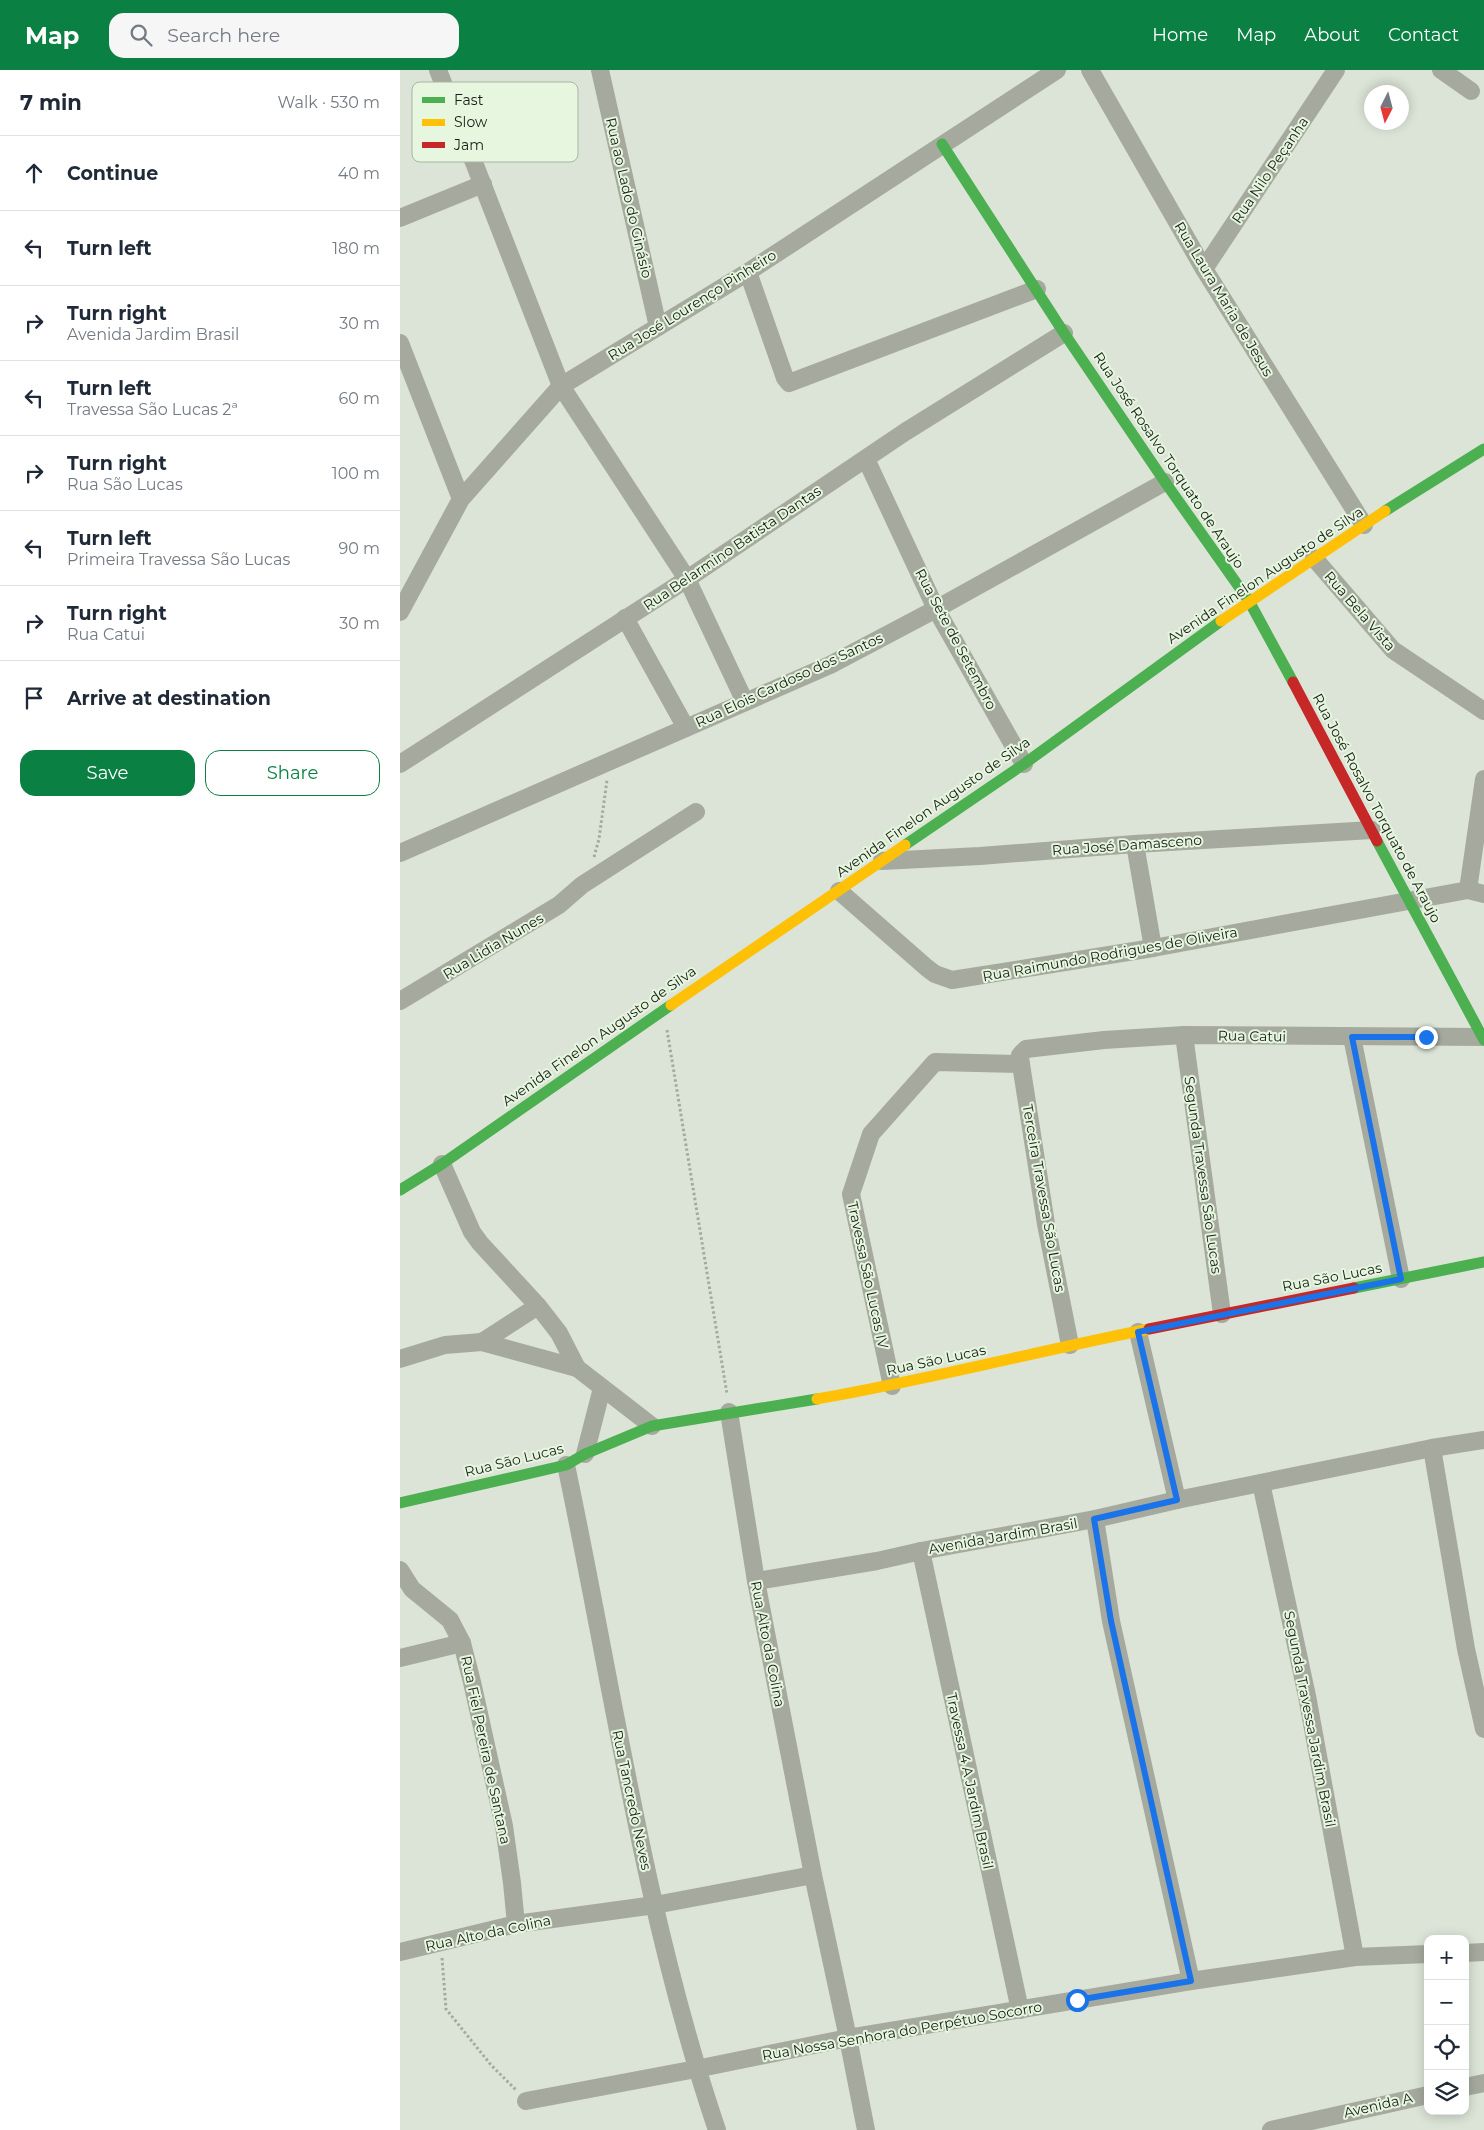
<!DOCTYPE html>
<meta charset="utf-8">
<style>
body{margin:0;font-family:Montserrat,sans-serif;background:#f6f6f7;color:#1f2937}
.controls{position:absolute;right:15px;bottom:15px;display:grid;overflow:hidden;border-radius:10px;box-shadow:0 2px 12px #0003}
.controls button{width:45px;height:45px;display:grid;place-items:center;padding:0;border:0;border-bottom:1px solid #e0e1e3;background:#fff;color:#1f2937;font:25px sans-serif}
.compass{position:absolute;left:964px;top:15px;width:45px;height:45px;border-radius:50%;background:#fff;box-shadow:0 2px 12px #0003;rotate:186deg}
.stop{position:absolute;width:15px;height:15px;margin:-11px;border:4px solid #1a73e8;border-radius:50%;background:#fff}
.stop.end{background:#1a73e8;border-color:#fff;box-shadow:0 1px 5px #0008}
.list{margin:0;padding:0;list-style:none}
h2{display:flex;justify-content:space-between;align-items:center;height:65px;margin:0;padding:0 20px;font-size:21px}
h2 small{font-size:16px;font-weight:400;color:#747a83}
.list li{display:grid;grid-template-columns:32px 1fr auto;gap:15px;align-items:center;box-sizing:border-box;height:75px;padding:0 20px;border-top:1px solid #e0e1e3}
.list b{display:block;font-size:19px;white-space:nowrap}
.list p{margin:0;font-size:16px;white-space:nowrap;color:#747a83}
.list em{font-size:16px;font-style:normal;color:#747a83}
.actions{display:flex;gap:10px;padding:15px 20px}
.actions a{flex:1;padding:11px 0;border:1px solid #0b8043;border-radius:15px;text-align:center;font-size:18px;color:#0b8043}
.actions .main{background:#0b8043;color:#fff}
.icon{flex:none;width:28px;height:28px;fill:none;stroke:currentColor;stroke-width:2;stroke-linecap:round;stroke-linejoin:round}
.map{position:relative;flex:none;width:1084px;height:2060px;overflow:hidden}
header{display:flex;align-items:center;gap:30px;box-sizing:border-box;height:70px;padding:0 25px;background:#0b8043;color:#fff}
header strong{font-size:24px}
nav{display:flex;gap:28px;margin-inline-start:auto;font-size:18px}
.search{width:350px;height:45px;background:#f6f6f7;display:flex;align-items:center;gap:12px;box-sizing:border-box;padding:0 18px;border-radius:15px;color:#747a83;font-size:19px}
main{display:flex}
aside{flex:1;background:#fff}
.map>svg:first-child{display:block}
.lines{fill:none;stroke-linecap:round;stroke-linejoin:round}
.path{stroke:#a5aaa0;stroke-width:3;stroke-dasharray:2.5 2.5;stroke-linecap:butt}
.street{stroke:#a6aa9e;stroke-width:18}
.fast{stroke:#4caf50;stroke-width:11}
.slow{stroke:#ffc107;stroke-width:11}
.jam{stroke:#c62828;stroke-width:11}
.route{stroke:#1a73e8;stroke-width:6}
.labels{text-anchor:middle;stroke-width:4;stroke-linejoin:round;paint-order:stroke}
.street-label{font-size:14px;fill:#181e15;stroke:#e6f6df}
.key{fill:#e6f6df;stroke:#a8b5a2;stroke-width:1}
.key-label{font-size:14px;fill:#181e15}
</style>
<header>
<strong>Map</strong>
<div class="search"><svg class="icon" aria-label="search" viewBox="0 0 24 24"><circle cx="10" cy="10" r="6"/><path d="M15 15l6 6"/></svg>Search here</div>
<nav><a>Home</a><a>Map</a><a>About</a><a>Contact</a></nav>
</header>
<main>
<aside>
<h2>7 min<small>Walk · 530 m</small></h2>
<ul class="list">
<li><svg class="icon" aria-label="ahead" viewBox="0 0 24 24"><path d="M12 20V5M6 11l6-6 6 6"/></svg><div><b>Continue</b></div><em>40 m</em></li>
<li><svg class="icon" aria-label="left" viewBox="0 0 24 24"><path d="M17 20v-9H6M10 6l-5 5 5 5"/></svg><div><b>Turn left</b></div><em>180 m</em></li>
<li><svg class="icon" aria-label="right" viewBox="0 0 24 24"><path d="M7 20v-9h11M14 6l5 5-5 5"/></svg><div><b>Turn right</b><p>Avenida Jardim Brasil</p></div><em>30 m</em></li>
<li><svg class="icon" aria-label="left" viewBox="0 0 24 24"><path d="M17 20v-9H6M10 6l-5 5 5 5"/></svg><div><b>Turn left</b><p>Travessa São Lucas 2ª</p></div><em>60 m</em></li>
<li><svg class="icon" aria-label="right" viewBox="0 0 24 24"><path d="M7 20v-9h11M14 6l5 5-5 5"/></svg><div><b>Turn right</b><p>Rua São Lucas</p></div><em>100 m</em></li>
<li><svg class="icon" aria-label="left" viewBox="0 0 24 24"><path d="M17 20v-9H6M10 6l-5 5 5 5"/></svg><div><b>Turn left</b><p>Primeira Travessa São Lucas</p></div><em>90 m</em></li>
<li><svg class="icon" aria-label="right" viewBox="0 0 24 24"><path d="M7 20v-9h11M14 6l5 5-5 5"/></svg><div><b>Turn right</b><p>Rua Catui</p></div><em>30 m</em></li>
<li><svg class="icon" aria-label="arrive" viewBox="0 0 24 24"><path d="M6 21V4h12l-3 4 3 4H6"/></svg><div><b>Arrive at destination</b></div></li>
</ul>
<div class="actions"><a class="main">Save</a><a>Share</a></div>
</aside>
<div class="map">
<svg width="1084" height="2060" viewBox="0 0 1084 2060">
<rect width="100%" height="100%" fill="#dbe4d7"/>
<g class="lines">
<g class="path">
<polyline points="194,787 199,769 207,710"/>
<polyline points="267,960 327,1324"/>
<polyline points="42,1888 46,1939 91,1995 116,2020"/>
</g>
<g class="street">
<polyline points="38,0 161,316 287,509 345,632"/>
<polyline points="200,0 258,257"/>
<polyline points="690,0 804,199 964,455"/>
<polyline points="1041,0 1071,21"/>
<polyline points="0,148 83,114"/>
<polyline points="804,199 936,0"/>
<polyline points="348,202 385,308 389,313 637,219"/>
<polyline points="0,273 61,429"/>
<polyline points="466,389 536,539 624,694"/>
<polyline points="914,488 993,580 1084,641"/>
<polyline points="0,542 61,429 161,316 348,202 657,0"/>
<polyline points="225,548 286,658"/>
<polyline points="0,694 287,509 505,362 664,263"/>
<polyline points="735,774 753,878"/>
<polyline points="0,783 430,595 536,539 765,412"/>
<polyline points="482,791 580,786 735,774 972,760"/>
<polyline points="1068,820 1084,709"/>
<polyline points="439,821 527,898 535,904 552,910 753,878 1068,820 1084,824"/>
<polyline points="0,931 159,835 182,815 296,742"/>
<polyline points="784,965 822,1244"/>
<polyline points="952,967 1001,1209"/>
<polyline points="42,1094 72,1162 80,1173 138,1236 159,1263 177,1298 252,1356"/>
<polyline points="738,1262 777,1430"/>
<polyline points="82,1272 138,1236"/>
<polyline points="670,1275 646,1154 620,988 620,985 626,979 704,970 784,965 1083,967"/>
<polyline points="0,1289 45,1275 82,1272 177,1298"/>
<polyline points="492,1316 451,1124 471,1064 535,992 621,994"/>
<polyline points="329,1342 356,1511 413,1805 448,1968 466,2060"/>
<polyline points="1032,1378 1066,1579 1084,1659"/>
<polyline points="185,1384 202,1318"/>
<path d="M166 1395C213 1617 244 1845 317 2060"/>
<polyline points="861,1413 907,1626 955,1887"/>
<polyline points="695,1449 711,1551 791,1911"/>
<polyline points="521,1481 620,1940"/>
<polyline points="0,1500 12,1519 50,1550 62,1573 72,1612 104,1756 112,1813 116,1854"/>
<polyline points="356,1511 477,1491 521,1481 695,1449 777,1430 1032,1378 1084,1370"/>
<polyline points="0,1588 62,1573"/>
<polyline points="0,1882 116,1854 255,1835 413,1805"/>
<polyline points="1065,1883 1084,1882"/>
<polyline points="1065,2017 1084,2013"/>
<polyline points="126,2031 296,1999 448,1968 791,1911 955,1887 1028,1884"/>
<polyline points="871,2060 1028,2025"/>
</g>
<g class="fast">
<polyline points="542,74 664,263 765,412 849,531 893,612"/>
<polyline points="985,441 1084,379"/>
<polyline points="977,771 1084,970"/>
<polyline points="505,775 624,694 821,551"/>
<polyline points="0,1120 42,1094 271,935"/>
<polyline points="954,1218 1084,1192"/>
<polyline points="0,1433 166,1395 185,1384 252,1356 417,1329"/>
</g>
<g class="slow">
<polyline points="821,551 985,441"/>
<polyline points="271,935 505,775"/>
<path d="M417 1329C528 1310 638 1281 749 1259"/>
</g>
<g class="jam">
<polyline points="893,612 977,771"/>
<polyline points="749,1259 954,1218"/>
</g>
</g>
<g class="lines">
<polyline class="route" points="677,1930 791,1911 711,1551 694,1449 777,1430 738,1262 1001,1209 952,967 1026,967"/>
</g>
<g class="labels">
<g class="street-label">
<text transform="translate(870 100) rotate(-56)" y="5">Rua Nilo Peçanha</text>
<text transform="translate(229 128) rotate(77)" y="5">Rua ao Lado do Ginásio</text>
<text transform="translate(824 229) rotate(59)" y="5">Rua Laura Maria de Jesus</text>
<text transform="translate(292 235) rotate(-32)" y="5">Rua José Lourenço Pinheiro</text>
<text transform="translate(769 390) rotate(56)" y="5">Rua José Rosalvo Torquato de Araujo</text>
<text transform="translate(332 478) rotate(-34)" y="5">Rua Belarmino Batista Dantas</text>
<text transform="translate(865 505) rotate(-34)" y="5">Avenida Finelon Augusto de Silva</text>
<text transform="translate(960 541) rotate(49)" y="5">Rua Bela Vista</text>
<text transform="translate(556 569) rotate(62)" y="5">Rua Sete de Setembro</text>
<text transform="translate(389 610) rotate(-25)" y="5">Rua Elois Cardoso dos Santos</text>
<text transform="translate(533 737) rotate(-35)" y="5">Avenida Finelon Augusto de Silva</text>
<text transform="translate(977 738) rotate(62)" y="5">Rua José Rosalvo Torquato de Araujo</text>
<text transform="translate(727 775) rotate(-4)" y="5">Rua José Damasceno</text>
<text transform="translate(93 876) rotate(-31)" y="5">Rua Lidia Nunes</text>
<text transform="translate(710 884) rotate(-10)" y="5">Rua Raimundo Rodrigues de Oliveira</text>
<text transform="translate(199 966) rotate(-35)" y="5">Avenida Finelon Augusto de Silva</text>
<text transform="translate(852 966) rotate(1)" y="5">Rua Catui</text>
<text transform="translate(803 1105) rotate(82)" y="5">Segunda Travessa São Lucas</text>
<text transform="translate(644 1128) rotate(80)" y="5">Terceira Travessa São Lucas</text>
<text transform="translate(468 1205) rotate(78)" y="5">Travessa São Lucas IV</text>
<text transform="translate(932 1207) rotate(-11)" y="5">Rua São Lucas</text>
<text transform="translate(536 1290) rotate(-12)" y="5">Rua São Lucas</text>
<text transform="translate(114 1390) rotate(-14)" y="5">Rua São Lucas</text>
<text transform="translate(603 1466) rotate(-10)" y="5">Avenida Jardim Brasil</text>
<text transform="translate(368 1574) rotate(79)" y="5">Rua Alto da Colina</text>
<text transform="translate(910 1649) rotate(79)" y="5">Segunda Travessa Jardim Brasil</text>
<text transform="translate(86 1680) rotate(78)" y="5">Rua Fiel Pereira de Santana</text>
<text transform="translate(570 1711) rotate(78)" y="5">Travessa 4 A Jardim Brasil</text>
<text transform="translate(232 1730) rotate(78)" y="5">Rua Tancredo Neves</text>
<text transform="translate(88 1863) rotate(-12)" y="5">Rua Alto da Colina</text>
<text transform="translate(502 1961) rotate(-10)" y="5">Rua Nossa Senhora do Perpétuo Socorro</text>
<text transform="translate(978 2035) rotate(-13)" y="5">Avenida A</text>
</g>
</g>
<rect x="12" y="12" width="166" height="80" rx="8" class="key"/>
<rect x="22" y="27" width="23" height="6" fill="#4caf50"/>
<rect x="22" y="49" width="23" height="7" fill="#ffc107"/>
<rect x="22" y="72" width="23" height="6" fill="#c62828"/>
<g class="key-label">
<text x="54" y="35">Fast</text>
<text x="54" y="57">Slow</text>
<text x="54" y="80">Jam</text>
</g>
</svg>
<div class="controls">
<button>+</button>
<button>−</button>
<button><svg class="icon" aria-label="locate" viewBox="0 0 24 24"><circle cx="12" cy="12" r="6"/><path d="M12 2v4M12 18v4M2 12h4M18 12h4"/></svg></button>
<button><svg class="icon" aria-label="layers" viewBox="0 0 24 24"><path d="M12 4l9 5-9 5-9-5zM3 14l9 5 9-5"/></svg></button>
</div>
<svg class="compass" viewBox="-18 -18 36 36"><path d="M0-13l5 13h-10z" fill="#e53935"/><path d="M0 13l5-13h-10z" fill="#747a83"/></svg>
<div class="stop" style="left:677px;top:1930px"></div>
<div class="stop end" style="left:1026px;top:967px"></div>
</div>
</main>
